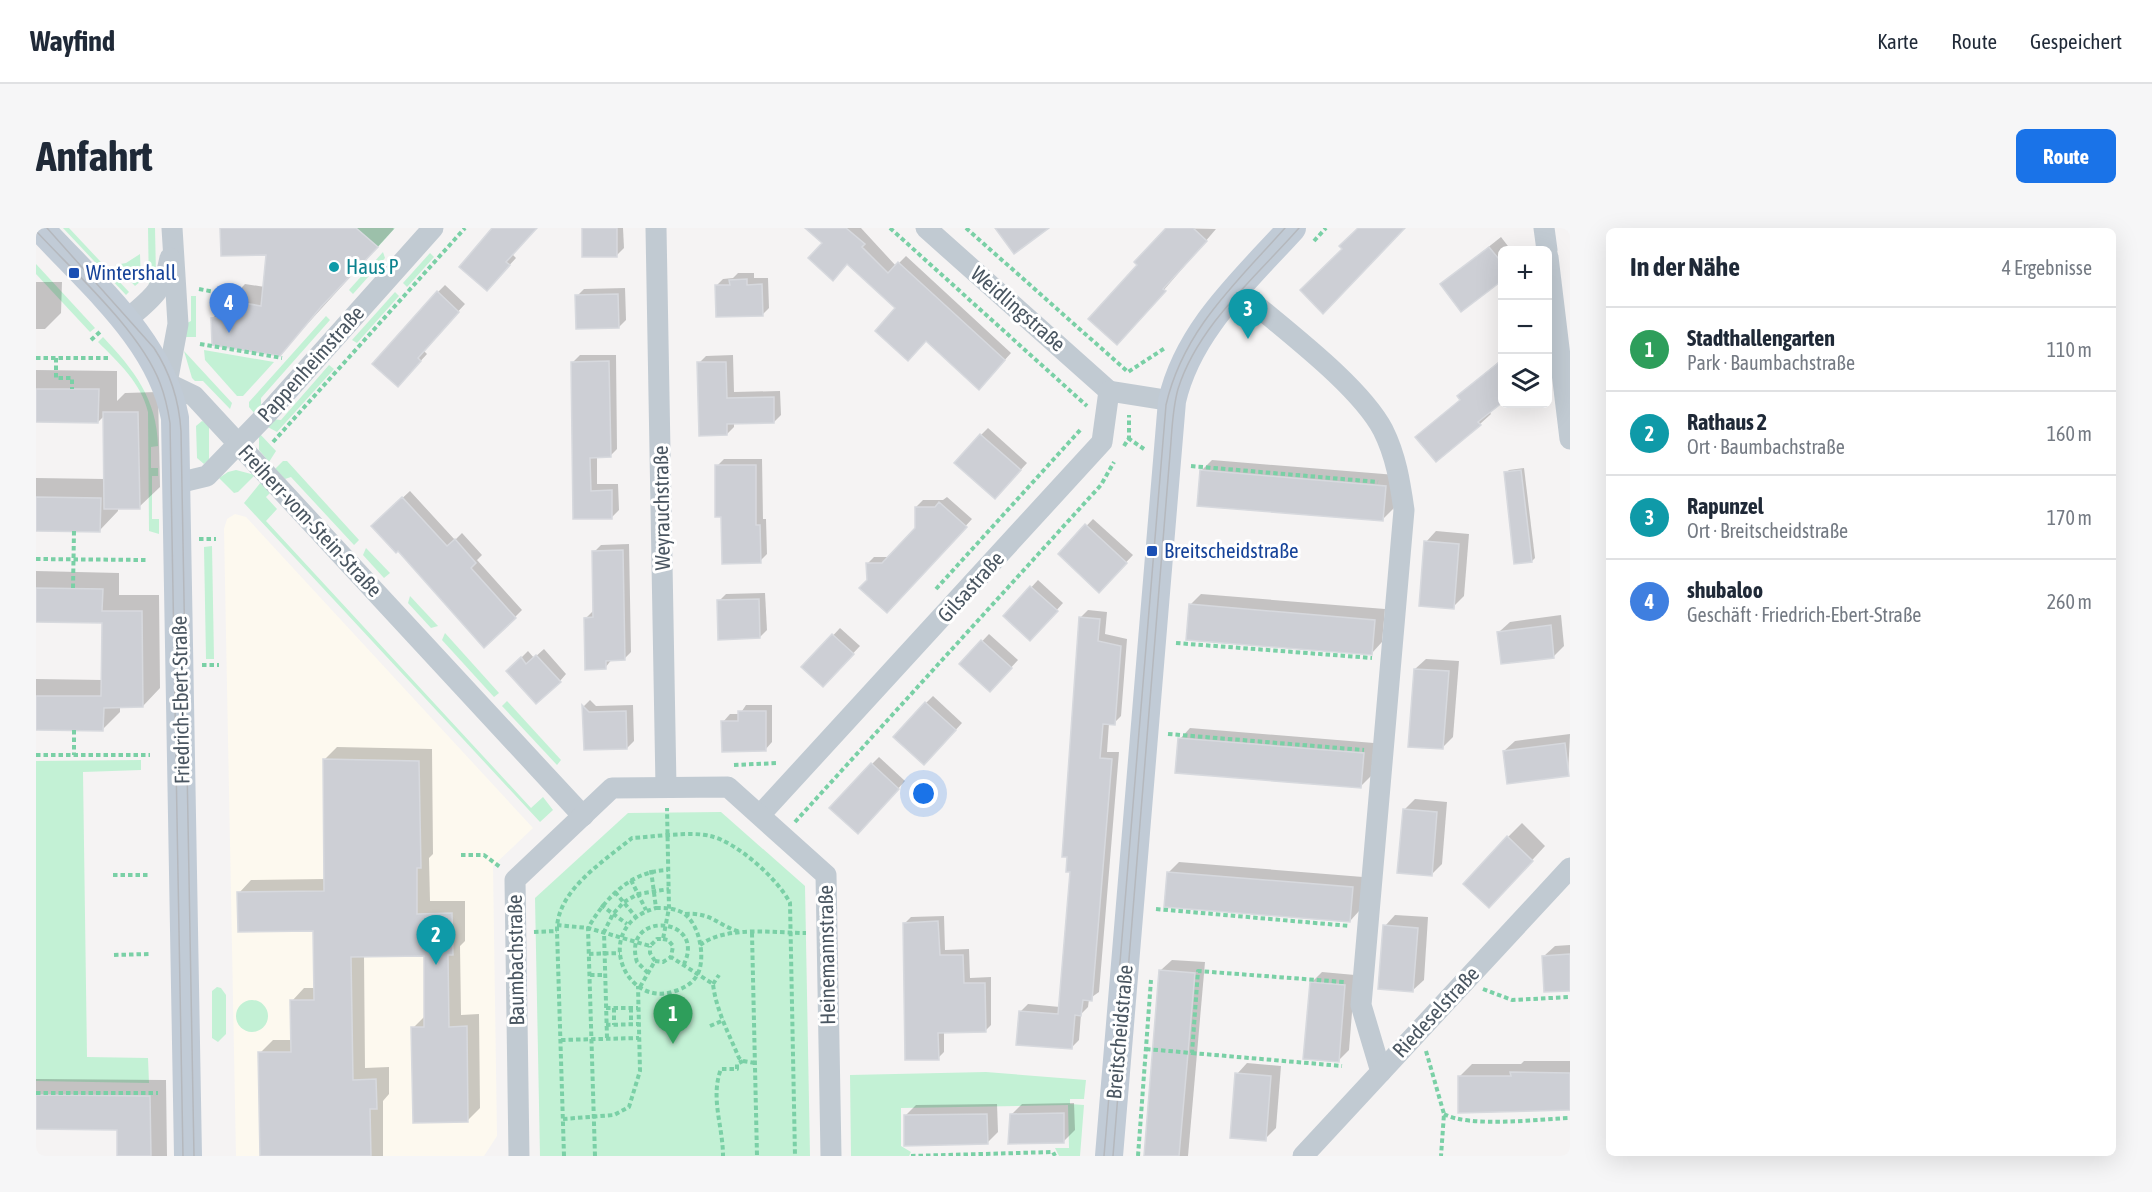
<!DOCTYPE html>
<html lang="de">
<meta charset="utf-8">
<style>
body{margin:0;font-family:"Asap Condensed",sans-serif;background:#f6f6f7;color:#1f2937}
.controls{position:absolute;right:18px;top:18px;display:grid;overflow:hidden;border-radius:9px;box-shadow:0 6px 24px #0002}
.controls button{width:54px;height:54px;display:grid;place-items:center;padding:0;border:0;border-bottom:2px solid #e0e1e3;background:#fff;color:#1f2937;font:30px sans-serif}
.you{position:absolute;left:888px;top:566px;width:21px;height:21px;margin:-15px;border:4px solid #fff;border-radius:50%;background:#1a73e8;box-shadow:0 0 0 9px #1a73e833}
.badge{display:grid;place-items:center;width:39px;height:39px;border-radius:50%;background:#1a73e8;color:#fff;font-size:20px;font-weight:700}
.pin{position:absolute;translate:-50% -50px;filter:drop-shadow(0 2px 3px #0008)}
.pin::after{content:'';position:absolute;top:32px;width:21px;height:18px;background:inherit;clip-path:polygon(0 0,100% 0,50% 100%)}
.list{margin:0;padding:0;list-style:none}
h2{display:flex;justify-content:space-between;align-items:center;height:78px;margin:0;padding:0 24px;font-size:26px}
h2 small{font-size:20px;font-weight:400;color:#747a83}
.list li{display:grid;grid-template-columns:39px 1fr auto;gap:18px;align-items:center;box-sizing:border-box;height:84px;padding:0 24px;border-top:2px solid #e0e1e3}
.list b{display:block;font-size:22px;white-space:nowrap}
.list p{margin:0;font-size:20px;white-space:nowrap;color:#747a83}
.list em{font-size:20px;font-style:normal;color:#747a83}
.icon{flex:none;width:33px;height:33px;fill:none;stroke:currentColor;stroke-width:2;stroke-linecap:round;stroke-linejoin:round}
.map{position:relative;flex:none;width:1534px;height:928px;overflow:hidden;border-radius:9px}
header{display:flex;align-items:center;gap:36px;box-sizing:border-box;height:84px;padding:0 30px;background:#fff;border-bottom:2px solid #e0e1e3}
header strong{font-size:28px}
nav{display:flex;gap:33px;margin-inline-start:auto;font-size:21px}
.intro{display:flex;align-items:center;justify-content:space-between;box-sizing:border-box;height:144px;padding:0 36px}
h1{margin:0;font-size:42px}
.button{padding:15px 27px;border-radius:9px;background:#1a73e8;color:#fff;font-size:21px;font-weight:700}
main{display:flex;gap:36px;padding:0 36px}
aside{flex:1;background:#fff;border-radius:9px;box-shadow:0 6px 24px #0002}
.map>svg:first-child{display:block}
.commercial{fill:#fdf9ef}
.green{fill:#c3f1d5}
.shadow{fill:#0003}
.building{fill:#cdcfd5;stroke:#d7d9de;stroke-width:1.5}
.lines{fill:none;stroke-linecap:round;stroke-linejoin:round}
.path{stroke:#7ad0a6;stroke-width:4;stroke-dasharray:4.5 3;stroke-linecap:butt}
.street{stroke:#c1cad2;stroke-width:21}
.secondary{stroke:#c1cbd6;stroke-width:28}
.tram{stroke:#b5b8bd;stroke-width:1.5}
.culture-dot{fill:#0f9aa8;stroke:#fff;stroke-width:2}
.transit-dot{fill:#1a4fb4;stroke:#fff;stroke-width:2}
.labels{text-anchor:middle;stroke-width:6;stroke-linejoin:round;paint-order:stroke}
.culture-label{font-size:21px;fill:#0d838f;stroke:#fff;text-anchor:start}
.transit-label{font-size:21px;fill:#164399;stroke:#fff;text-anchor:start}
.street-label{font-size:21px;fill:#4a5661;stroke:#fff}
</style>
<header>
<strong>Wayfind</strong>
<nav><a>Karte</a><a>Route</a><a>Gespeichert</a></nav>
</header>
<div class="intro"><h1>Anfahrt</h1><a class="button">Route</a></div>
<main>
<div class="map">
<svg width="1534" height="928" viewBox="0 0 1534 928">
<rect width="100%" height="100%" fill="#f5f3f3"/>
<polygon class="commercial" points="199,286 210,289 497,600 457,638 461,908 448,928 200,928 188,301 191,291"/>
<g class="green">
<polygon points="27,0 33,0 93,64 90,67"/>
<polygon points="112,0 119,0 120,48 113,63"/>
<polygon points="320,0 359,0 342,19"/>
<polygon points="347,24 349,30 317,66 313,62"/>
<polygon points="394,25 398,29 371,59 367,55"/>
<polygon points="104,26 105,53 99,58 79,37 90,35"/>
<polygon points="0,36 59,100 54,104 0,46"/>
<polygon points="359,64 363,68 321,115 316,112"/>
<polygon points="155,68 160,68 160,109 147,109 147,97 155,93"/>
<polygon points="290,88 294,92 225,170 225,180 219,186 213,179 213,174"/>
<path d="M67 109C98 142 121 171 122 218L115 219V240H122V248H116V291H123V306L113 303 112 184C105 155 83 135 62 114Z"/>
<polygon points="168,122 238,134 207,168 201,168 169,132"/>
<polygon points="148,123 196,175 194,181 167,153 159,153 156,150"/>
<polygon points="293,137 298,141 241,204 230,198 236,191 245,192"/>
<polygon points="166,193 173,196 173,232 168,236 161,230 160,198"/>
<polygon points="223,205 240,223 233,234 223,222"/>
<polygon points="247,233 251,233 323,312 318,317 255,249 249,251 239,241"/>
<polygon points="200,242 219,247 202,264 198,265 183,250 192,244"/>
<polygon points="225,254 234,265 230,269 241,281 230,293 495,580 507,569 517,582 504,594 208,275"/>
<polygon points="176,318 178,431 170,431 168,319"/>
<polygon points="330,320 354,345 348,350 327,327"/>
<polygon points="374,368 402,398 395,400 372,375"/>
<polygon points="409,405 463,465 458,469 406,412"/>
<polygon points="471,473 525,532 521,537 466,478"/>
<polygon points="105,532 105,542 47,544 51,829 112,830 113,855 0,853 0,533"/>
<polygon points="685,584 769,658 774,928 504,928 499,670 592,585"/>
<polygon points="181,759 185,760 190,767 190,806 182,814 176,810 176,763"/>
<circle cx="216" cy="788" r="16"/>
<polygon points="950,844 1050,852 1048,871 1034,871 1034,876 1048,877 1044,928 1023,928 1019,920 1033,920 1032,877 865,880 865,918 875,924 873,928 815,928 814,847"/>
</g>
<g class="shadow">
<polygon points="185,0 357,0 358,1 243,127 177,90 209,56 229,59 232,26"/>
<polygon points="457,0 499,0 476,26 480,30 458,54"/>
<polygon points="547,0 587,0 588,20 581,27"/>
<polygon points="780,0 825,0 860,38 870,28 975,125 950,153 861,80 788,14"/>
<polygon points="1132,0 1180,1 1092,104 1103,37"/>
<polygon points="1465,9 1475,22 1466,22 1466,50 1406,56"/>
<polygon points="702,45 718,45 718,50 732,50 733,80 726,87 680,58 687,51 697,50"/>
<polygon points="0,54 26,54 25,85 9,101 0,101"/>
<polygon points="409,57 429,76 387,122 391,126 369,150 402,64"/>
<polygon points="589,60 590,92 583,99 541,68 548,61"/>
<polygon points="544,127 580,127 581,221 574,228 561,228 561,256 582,256 583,282 576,289 539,290 537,134"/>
<polygon points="697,127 698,164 744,163 745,187 738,194 698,195 698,199 691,206 663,135 670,128"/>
<polygon points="1466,131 1466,172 1453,183 1455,186 1444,196 1381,209 1425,171 1423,168 1434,158"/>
<polygon points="0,142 81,143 81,173 89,165 122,164 124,259 103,279 82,279 82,283 64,302 0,301 0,250 69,251 69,187 62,194 0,193"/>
<polygon points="952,200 991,235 966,262 945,207"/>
<polygon points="688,231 726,231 727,291 730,291 731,326 724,333 686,287 681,238"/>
<polygon points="1176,232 1360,247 1357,281 1346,292 1165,243"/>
<polygon points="1488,240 1499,330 1496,333 1470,245 1473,242"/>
<polygon points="374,263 419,312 426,305 446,327 441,332 486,382 479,389 362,321 344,291"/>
<polygon points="911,269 936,291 858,376 832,352 831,336 838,329 854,329 881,301 880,279 887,272 907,272"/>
<polygon points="1057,291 1097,327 1063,363 1024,326"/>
<polygon points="1400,303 1433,306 1428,368 1417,379 1390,314"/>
<polygon points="593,316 595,424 588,431 576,431 569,440 550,390 557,383 558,324 565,317"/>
<polygon points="0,343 83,345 83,367 123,367 124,460 107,478 84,478 84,484 67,501 0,500 0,451 67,452 67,393 0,392"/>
<polygon points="1002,352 1027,375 1001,404 969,388"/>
<polygon points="729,365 731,402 724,409 683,373 690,366"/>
<polygon points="1165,366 1349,381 1346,414 1336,425 1154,377"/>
<polygon points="1052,382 1071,384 1069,406 1091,411 1085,488 1078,495 1073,495 1071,524 1083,524 1063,764 1053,771 1052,779 1045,786 1043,812 1036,819 985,783 992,776 1024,779 1036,643 1044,390"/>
<polygon points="1525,387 1528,418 1518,428 1463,404 1474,394"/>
<polygon points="804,400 824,418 794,450 768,439"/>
<polygon points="953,406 982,432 961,455 925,436"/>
<polygon points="508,421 530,446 524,453 472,443 492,423 498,430"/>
<polygon points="1390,431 1423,433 1417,509 1406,520 1379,441"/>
<polygon points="897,468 926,495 895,529 890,475"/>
<polygon points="554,472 560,478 597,477 598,513 591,520 549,521 548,478"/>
<polygon points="710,477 736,477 736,514 729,522 687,494 694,486 704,486"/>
<polygon points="1154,500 1338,515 1335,548 1324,559 1144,511"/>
<polygon points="1534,506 1532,547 1468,523 1479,513"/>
<polygon points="301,519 396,521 397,626 393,630 394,673 429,673 429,713 424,718 425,787 443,786 444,880 431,893 377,800 390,787 389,726 328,727 329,840 353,839 353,866 347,873 347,928 225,928 224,825 237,812 256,812 256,773 268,760 279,760 278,702 203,665 215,652 289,651 288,532"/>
<polygon points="843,529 869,553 828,598 836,536"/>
<polygon points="1379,571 1411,574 1406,636 1395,647 1368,582"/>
<polygon points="1486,595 1509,618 1467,664 1472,609"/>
<polygon points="1143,634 1327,649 1324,682 1314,693 1133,644"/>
<polygon points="1359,687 1392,689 1388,752 1377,762 1349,698"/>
<polygon points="908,688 909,722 933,721 934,750 955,749 955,797 949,803 908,804 908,824 902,830 869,695 875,689"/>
<polygon points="1534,717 1534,761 1510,762 1508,728 1519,718"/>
<polygon points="1136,732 1169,734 1152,928 1110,928 1125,742"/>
<polygon points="1286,744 1319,747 1313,822 1302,833 1275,755"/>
<polygon points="1488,833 1534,833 1534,880 1423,884 1423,849 1436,836 1485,836"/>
<polygon points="1211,835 1245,838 1240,900 1229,911 1201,846"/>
<polygon points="0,851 130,852 131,928 83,928 82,901 0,900"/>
<polygon points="1038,875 1039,902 1028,913 976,886 986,876"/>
<polygon points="961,876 962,904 951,915 869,888 880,877"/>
</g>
<g class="building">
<polygon points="184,0 320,0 342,19 285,79 244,128 176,117 175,90 188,89 191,72 225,78 230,27 185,28"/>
<polygon points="456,0 501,0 470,34 474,37 451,63 423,39"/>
<rect x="546" y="0" width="35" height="29"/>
<polygon points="769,0 810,0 829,16 826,19 852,45 862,34 969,132 943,162 890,113 872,133 839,103 859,80 811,36 797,53 772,30 786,15"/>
<polygon points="959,0 1013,0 978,26"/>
<polygon points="1130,0 1157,0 1171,13 1127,61 1130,63 1081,117 1052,91 1101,37 1098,34"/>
<polygon points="1322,0 1369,0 1287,86 1264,62 1306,21 1303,18"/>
<polygon points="1453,19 1467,36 1467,52 1425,84 1404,56"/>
<polygon points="711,51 711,57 726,56 727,88 680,89 679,57 694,57 693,52"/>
<polygon points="401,63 423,84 382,130 385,133 362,159 336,136"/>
<polygon points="582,66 583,100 540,101 539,67"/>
<polygon points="1467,131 1467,174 1442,194 1445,197 1400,234 1379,209 1424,172 1421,168"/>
<polygon points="573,133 575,229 554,230 555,263 576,262 576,291 537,291 535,134"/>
<polygon points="661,134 690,134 691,170 738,169 738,195 691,196 691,207 663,208"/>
<polygon points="0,161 63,161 62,195 0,194"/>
<polygon points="67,184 102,184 104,281 68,281"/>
<polygon points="944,206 985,242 959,271 918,235"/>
<polygon points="679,237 720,237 720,297 724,297 725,335 686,336 685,289 679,289"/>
<polygon points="1164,242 1350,258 1347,293 1161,278"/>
<polygon points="1485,242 1496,334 1478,336 1468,244"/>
<polygon points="0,269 65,270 64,304 0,303"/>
<polygon points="366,269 411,318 419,311 440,335 435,340 480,390 448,420 362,323 360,325 335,298"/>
<polygon points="903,274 931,299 851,385 823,360 831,352 830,335 846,335 879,300 879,279 899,279"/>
<polygon points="1049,296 1091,335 1063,365 1022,326"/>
<polygon points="1388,313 1423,316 1418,381 1383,378"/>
<polygon points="587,322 589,432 570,433 570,441 549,442 548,390 557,389 556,323"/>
<polygon points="994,358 1022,383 994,413 967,388"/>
<polygon points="0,360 67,361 66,383 106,383 107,479 68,480 67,503 0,502 0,468 65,468 66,395 0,394"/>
<polygon points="723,371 724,410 682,412 681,372"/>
<polygon points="1153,376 1339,392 1336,427 1150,412"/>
<polygon points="1043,389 1064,391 1062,413 1085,418 1079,497 1067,496 1064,530 1076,531 1056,773 1047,772 1045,788 1039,787 1036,821 980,817 983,783 1022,786 1034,644 1030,644 1031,629 1026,629"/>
<polygon points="1515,397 1518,430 1465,436 1461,404"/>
<polygon points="796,406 818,426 787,459 765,439"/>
<polygon points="945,412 976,440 954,464 923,436"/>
<polygon points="500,427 525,454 500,476 470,443 485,429 490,436"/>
<polygon points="1378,441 1413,443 1407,521 1372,519"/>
<polygon points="889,474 920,502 888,537 857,509"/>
<polygon points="546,477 553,484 590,483 591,521 548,522"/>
<polygon points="702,483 730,483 730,523 686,524 685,493 702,493"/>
<polygon points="1142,510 1328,525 1325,560 1139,545"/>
<polygon points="1529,515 1533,548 1471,556 1467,523"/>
<polygon points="287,531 383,533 385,640 381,640 381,686 416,685 417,727 412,727 413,799 431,798 432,894 377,895 375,799 388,799 388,728 315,729 317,852 340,851 341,881 334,881 335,928 224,928 222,824 255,824 254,772 278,772 277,703 202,704 201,664 288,663"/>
<polygon points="835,535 863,561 822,606 793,580"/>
<polygon points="1367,581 1401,584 1396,648 1361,645"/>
<polygon points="1471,608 1497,633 1453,680 1427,656"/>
<polygon points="1131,644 1317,659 1314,694 1128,679"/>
<polygon points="902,693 904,727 927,727 928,755 949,755 950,804 902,805 903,832 869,832 867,695"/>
<polygon points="1347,697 1382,700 1377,764 1342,761"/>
<polygon points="1534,726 1534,763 1508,764 1506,728"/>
<polygon points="1123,742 1159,745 1143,928 1108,928"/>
<polygon points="1274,754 1309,757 1303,834 1267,831"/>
<polygon points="1474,844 1534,845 1534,882 1422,885 1422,848 1475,848"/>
<polygon points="1199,845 1235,848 1230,913 1194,910"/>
<polygon points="0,867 114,868 115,928 81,928 81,902 0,901"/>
<polygon points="1028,885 1028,915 972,916 974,886"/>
<polygon points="951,886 952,916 868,918 868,887"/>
</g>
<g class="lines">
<g class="path">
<polyline points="854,0 1051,178"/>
<polyline points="930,0 1092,144 1129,120"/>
<polyline points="1278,13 1290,0"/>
<polyline points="163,61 210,70 210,75"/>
<polyline points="55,112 66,102"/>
<polyline points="164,116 246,130"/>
<polyline points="0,130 72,130"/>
<polyline points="20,130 20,150 36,150 36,161"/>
<polyline points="1092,210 1108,221"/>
<polyline points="237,214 429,0"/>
<polyline points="1088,218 1093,210 1093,187"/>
<polyline points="1155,238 1342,254"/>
<polyline points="163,311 180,311"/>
<polyline points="0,331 110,332"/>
<polyline points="37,360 38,303"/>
<polyline points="900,361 1046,200"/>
<polyline points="1140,415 1336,430"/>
<polyline points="166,437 183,437"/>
<polyline points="38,502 38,527"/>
<polyline points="1132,506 1328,522"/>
<polyline points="0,527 114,527"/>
<polyline points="698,537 742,535"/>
<polyline points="759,594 1065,257 1078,234"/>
<polyline points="425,627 448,627 464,639"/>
<polyline points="615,642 620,680"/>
<polyline points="77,647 112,647"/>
<polyline points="595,652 610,682"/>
<polyline points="579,664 599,688"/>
<polyline points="565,677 591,696"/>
<path d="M620 680C630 680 638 680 647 685 663 695 669 726 663 743 659 754 649 760 639 763 589 782 554 698 620 680Z"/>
<polyline points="1120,681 1314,698"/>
<path d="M649 686C677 684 681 698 705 704"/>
<polyline points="521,697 552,700 614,718 621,711 627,711 633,680 631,580"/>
<polyline points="498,704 521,703"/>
<polyline points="716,705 721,928"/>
<path d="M627 711 632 712 637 718 635 729 677 756C680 782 693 806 703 830L707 833 701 836V841H685C674 870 687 898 687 928"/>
<path d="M664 717C691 697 739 705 770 705"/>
<polyline points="553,726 584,725"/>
<polyline points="78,727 113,726"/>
<polyline points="619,733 627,734 635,729"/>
<path d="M612 745 601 734C585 682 671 688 648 736"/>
<polyline points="554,747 569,747"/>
<polyline points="677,756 683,747"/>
<polyline points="604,759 619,733 614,725 614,718"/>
<polyline points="1447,761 1476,772 1534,769"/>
<polyline points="570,780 602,780"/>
<polyline points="578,780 578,797"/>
<polyline points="595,780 595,796"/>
<polyline points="570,797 603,796"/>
<polyline points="674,798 688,792"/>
<polyline points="571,810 568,704 577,686 588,674 602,666 633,661"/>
<polyline points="525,812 603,810"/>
<polyline points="1110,821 1156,825 1162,743 1308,754"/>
<polyline points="1390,823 1408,886 1405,928"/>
<polyline points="1156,825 1306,838"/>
<polyline points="707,833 719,835"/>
<polyline points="0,865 122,865"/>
<path d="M1408 886C1433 900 1504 891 1534 890"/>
<polyline points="527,891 578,887 593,879 604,843 602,758"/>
<path d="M528 928 521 703C520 663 567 634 596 610 615 609 657 603 674 608 701 614 742 651 754 675L759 928"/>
<path d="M559 928 552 700C570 669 595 643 632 642"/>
<polyline points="875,928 1017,924 1019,928"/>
<polyline points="1102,928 1115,752"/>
</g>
<g class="street">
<polyline points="136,0 142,96 131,155 158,168 547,588"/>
<polyline points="620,0 630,559"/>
<polyline points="890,0 1073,163"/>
<polyline points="1508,0 1511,22"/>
<polyline points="1512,29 1534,211"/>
<path d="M1201 61C1243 98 1322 155 1347 202 1360 228 1364 254 1368 282L1325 777 1345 844"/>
<path d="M89 93C114 72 128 63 134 30"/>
<polyline points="142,255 171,248 231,186 397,0"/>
<polyline points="724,587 1066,214 1073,163 1136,173"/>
<polyline points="483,928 479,652 576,560 692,559 790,647 795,928"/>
<polyline points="1267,928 1534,640"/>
</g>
<g class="secondary">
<path d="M4 0C56 57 124 112 139 190L152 928"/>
<path d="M1073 928 1136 173C1152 102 1209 52 1256 0"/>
</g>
<g class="tram">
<path d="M11 0 118 120C135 146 143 172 145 203L158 928"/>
<path d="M0 3C38 44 104 103 124 155 129 168 132 182 134 195L147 928"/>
<path d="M1068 928 1130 177C1147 102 1200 55 1249 0"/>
<path d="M1077 928 1134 226C1136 205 1136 182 1142 161 1162 97 1220 49 1263 0"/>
</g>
</g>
<circle class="culture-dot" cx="298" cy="39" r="6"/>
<g class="transit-dot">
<rect x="32" y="39" width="12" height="12" rx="3"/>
<rect x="1110" y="317" width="12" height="12" rx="3"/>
</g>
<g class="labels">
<g class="culture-label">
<text x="310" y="46">Haus P</text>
</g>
<g class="transit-label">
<text x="50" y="52">Wintershall</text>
<text x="1128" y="330">Breitscheidstraße</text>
</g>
<g class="street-label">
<text transform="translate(982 81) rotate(41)" y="7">Weidlingstraße</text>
<text transform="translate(275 136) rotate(-48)" y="7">Pappenheimstraße</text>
<text transform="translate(626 280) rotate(-91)" y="7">Weyrauchstraße</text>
<text transform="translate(274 293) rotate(47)" y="7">Freiherr-vom-Stein-Straße</text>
<text transform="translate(935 359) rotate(-48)" y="7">Gilsastraße</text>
<text transform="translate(145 472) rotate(-91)" y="7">Friedrich-Ebert-Straße</text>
<text transform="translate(791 727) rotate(-91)" y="7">Heinemannstraße</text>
<text transform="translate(480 732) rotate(-91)" y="7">Baumbachstraße</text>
<text transform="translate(1400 784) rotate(-47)" y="7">Riedeselstraße</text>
<text transform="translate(1084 804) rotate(-85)" y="7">Breitscheidstraße</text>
</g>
</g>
</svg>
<div class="controls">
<button>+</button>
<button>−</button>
<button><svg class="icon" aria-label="layers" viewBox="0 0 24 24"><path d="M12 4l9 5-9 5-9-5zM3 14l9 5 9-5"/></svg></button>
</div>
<div class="you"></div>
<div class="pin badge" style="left:637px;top:816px;background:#2e9e5b">1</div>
<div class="pin badge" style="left:400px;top:737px;background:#0f9aa8">2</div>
<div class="pin badge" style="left:1212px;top:111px;background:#0f9aa8">3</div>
<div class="pin badge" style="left:193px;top:105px;background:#3f7fe0">4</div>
</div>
<aside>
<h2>In der Nähe<small>4 Ergebnisse</small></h2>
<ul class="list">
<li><span class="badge" style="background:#2e9e5b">1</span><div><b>Stadthallengarten</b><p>Park · Baumbachstraße</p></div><em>110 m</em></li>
<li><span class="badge" style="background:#0f9aa8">2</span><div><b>Rathaus 2</b><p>Ort · Baumbachstraße</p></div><em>160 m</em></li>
<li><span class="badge" style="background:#0f9aa8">3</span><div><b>Rapunzel</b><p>Ort · Breitscheidstraße</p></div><em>170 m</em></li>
<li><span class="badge" style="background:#3f7fe0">4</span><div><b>shubaloo</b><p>Geschäft · Friedrich-Ebert-Straße</p></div><em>260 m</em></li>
</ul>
</aside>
</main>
